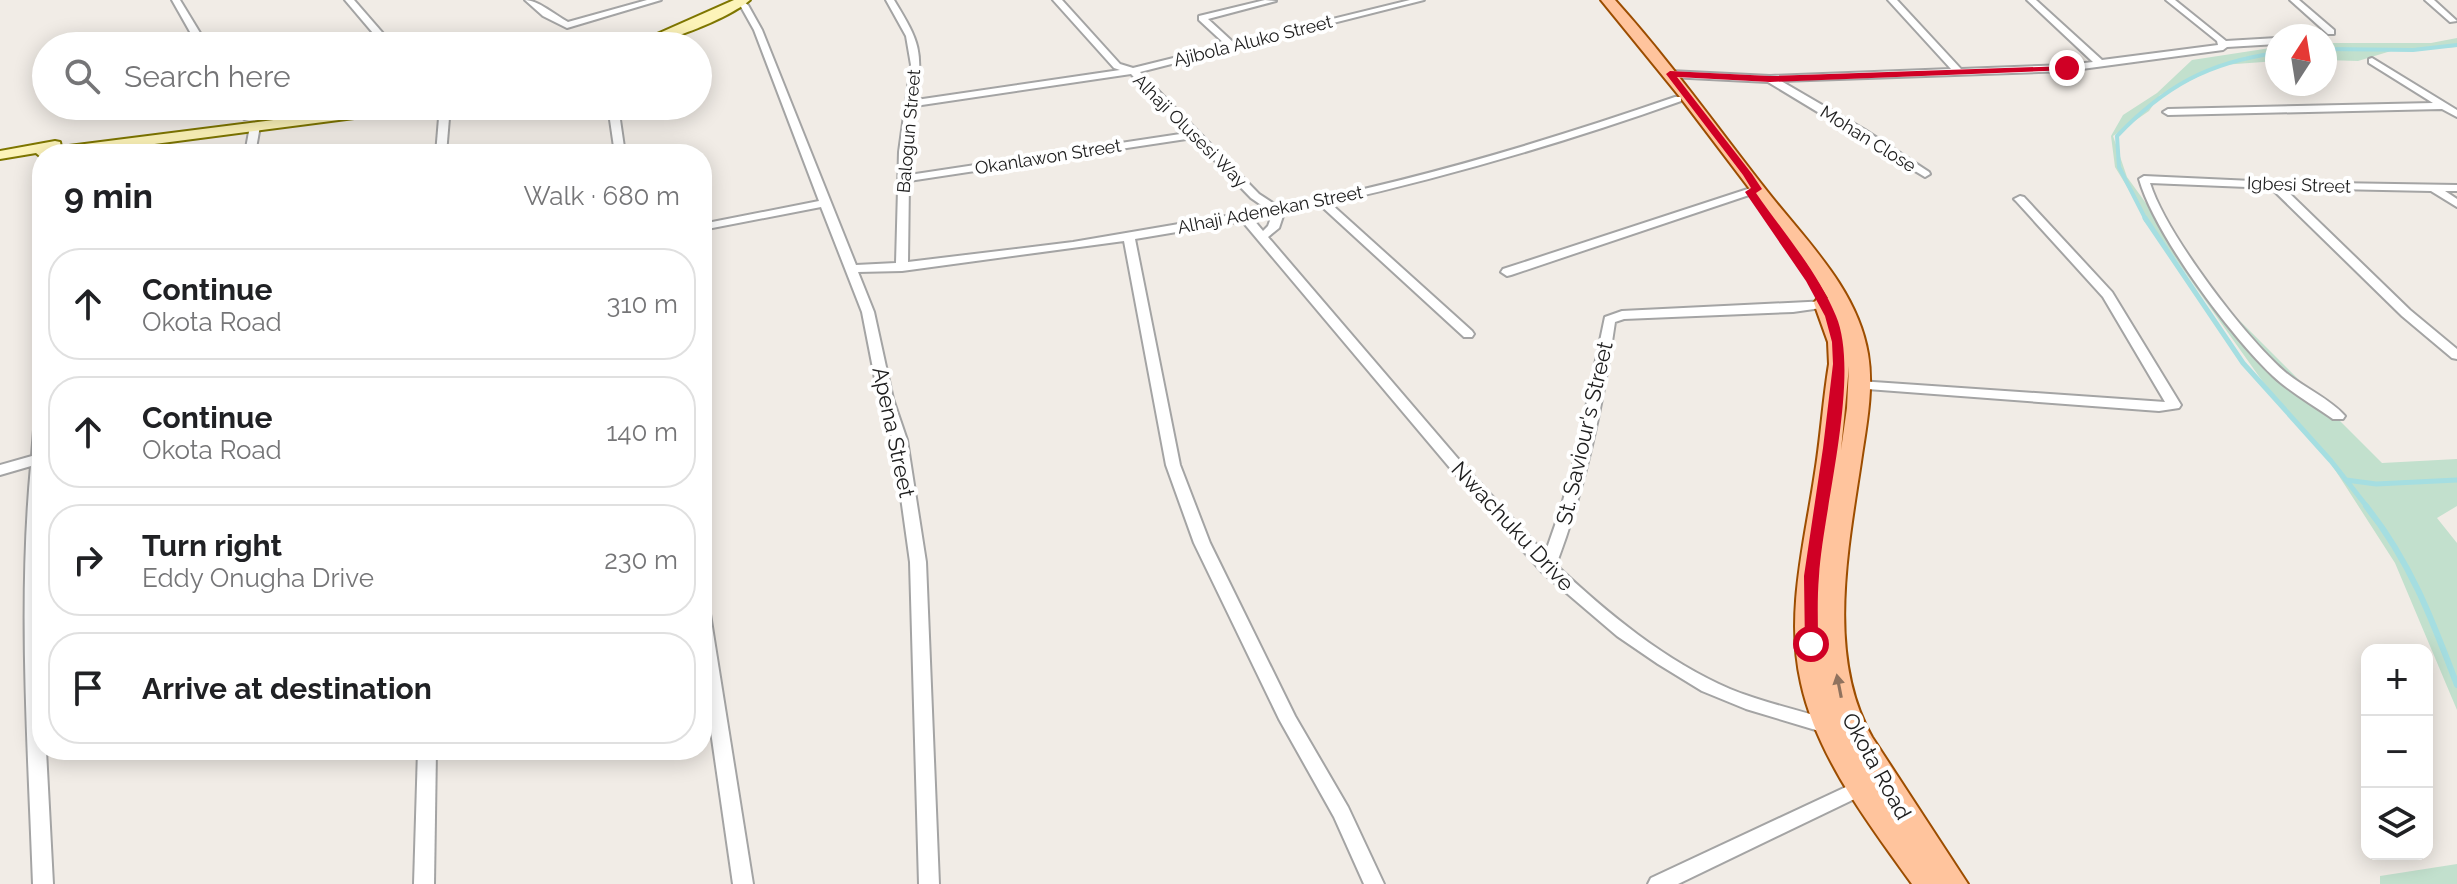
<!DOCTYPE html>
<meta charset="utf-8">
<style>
body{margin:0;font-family:Raleway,sans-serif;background:#f6f6f6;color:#202124}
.controls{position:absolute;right:24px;bottom:24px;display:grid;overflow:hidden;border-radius:16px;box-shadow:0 4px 20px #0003}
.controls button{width:72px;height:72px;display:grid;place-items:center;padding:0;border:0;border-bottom:2px solid #e0e0e0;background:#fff;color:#202124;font:40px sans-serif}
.compass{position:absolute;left:2265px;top:24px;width:72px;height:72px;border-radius:50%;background:#fff;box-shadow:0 4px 20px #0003;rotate:12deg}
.stop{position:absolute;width:24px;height:24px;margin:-18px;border:6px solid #d00025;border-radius:50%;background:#fff}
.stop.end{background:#d00025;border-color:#fff;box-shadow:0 2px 8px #0008}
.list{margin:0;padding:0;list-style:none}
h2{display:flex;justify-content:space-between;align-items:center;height:104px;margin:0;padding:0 32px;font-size:34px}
h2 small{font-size:26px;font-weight:400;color:#757577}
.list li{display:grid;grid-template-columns:52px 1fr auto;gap:24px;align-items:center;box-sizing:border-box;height:112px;margin:0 16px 16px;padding:0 16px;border:2px solid #e0e0e0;border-radius:32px}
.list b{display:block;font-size:30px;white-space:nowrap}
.list p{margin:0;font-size:26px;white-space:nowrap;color:#757577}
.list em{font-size:26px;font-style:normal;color:#757577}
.icon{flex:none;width:44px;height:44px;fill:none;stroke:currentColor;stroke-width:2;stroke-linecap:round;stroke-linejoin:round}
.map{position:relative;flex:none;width:2457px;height:884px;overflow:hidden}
.search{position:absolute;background:#fff;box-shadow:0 4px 20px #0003;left:32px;top:32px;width:680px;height:88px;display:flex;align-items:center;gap:20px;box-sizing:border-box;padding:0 28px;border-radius:44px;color:#757577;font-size:30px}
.panel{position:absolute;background:#fff;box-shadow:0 4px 20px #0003;left:32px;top:144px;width:680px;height:616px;border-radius:32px}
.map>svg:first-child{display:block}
.wetland{fill:#c2e0cd}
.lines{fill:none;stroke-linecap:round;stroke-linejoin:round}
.stream-far2{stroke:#a5dee1;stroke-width:4}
.stream-far1{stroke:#a5dee1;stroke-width:5}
.stream{stroke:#a5dee1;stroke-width:6}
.minor-casing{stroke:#a4a4a4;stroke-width:4}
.secondary-casing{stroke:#7e7600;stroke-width:4}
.primary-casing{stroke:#9c4d00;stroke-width:4}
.minor{fill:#fff;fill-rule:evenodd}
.secondary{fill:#fdf4b9;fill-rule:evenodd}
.primary{fill:#ffc49d;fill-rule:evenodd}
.oneway{fill:#90725e}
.route{fill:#d00025}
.labels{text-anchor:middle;stroke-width:8;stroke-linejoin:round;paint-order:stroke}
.far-street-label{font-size:18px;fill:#202020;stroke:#fff}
.street-label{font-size:22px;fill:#202020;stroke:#fff}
</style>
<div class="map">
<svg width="2457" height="884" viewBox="0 0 2457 884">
<rect width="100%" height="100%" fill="#f1ece6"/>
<g class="wetland">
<polygon points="2457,38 2457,47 2391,51 2358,61 2325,60 2325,43 2431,43"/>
<polygon points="2277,47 2277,61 2222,65 2160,95 2149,111 2113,136 2127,177 2208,289 2382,463 2457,459 2457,506 2437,518 2457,543 2457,710 2395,563 2330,462 2263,382 2145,216 2115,167 2111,136 2123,115 2157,93 2192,60"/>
<polygon points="2457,864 2457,884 2380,884 2380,876"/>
</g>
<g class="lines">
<g class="stream-far2">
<polyline points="2325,49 2413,50 2457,45"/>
<path d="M2146 220 2119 167 2117 136C2164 87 2208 62 2277 53"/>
</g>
<g class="stream-far1">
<polyline points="2145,218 2243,363 2331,461 2368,508"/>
<polyline points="2346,480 2376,484 2457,480"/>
</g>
<path class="stream" d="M2366 506C2410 561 2432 619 2457 685"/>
<g class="minor-casing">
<g id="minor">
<polygon points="172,0 180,0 208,46 198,46"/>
<polygon points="345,0 354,0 394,46 384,46"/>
<path d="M525 0C538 0 555 15 568 22L647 0H661L567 28 543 16Z"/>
<path d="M886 0H894C920 43 923 50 916 100L1120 70 1114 68 1053 0H1062L1120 64 1133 68 1226 45 1199 20V16L1265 0 1276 1 1208 19 1234 43 1410 0H1424L1140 72 1259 194 1279 207C1414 181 1545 142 1675 97H1681V101C1566 142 1450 176 1330 203L1472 331 1474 334 1472 337H1464L1320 205 1284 213 1279 228 1268 237 1460 461 1545 554 1561 508 1578 446 1605 317 1622 311 1828 301 1830 304 1828 307 1793 312 1624 319 1615 322C1603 405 1586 486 1556 565 1607 613 1665 661 1730 689 1764 703 1800 710 1835 722L1838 727 1835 732 1829 734 1746 709 1702 691 1658 664 1617 636 1542 572 1450 468 1242 221 1135 239 1180 465 1210 543 1295 716 1348 807 1384 884H1364L1334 817 1279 719 1194 543 1166 465 1124 241 902 271 858 272 874 312 893 399 907 440 926 562 939 884H919L910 562 893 440 879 399 862 312 821 207 702 230V224L819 201 754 30 740 5 744 2 748 5 762 30 856 265 896 263 899 152 911 65 906 36ZM1131 74 1187 133 909 175V152L915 106ZM1193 138 1251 198 1267 209 1073 242 908 262 909 181ZM1272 215 1268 226 1263 231 1253 219Z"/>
<polygon points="1888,0 1897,0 1961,69 2067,65 2093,62 2027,0 2036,0 2102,60 2218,45 2217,41 2166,0 2175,0 2226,41 2277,38 2277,44 2227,47 2223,50 2067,71 1781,81 1865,130 1929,172 1930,174 1925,177 1768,82 1670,77 1665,74 1670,71 1770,76 1951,69"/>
<polygon points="2290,0 2299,0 2334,30 2334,34 2328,34"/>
<polygon points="2425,0 2434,0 2457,21 2450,22"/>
<polygon points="2303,29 2307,32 2307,36 2297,36 2300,30"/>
<polygon points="2372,58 2457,110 2457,117 2442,109 2168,115 2163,112 2168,109 2433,103 2369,63 2369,59"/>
<polygon points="232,106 243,106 253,117 244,119"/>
<polygon points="440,106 450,106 446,154 436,154"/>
<polygon points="608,106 618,106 625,154 615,154"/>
<polygon points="255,123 260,126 255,154 245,154 250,126"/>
<path d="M2144 176 2274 182 2457 185V191H2445L2457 199V207L2431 191 2284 188 2410 310 2457 349V359L2452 358 2402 316 2271 188 2150 183C2166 234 2244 336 2285 372 2304 388 2329 398 2345 416L2343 419H2333C2313 405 2291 393 2273 376 2230 335 2155 235 2139 179Z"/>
<polygon points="1757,186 1761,187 1761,191 1511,275 1507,276 1501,272 1503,269"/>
<polygon points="2020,196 2024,197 2112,292 2181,405 2179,408 2159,411 1854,388 1852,385 1854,382 1859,381 2165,402 2103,297 2016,201 2014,199"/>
<path d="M42 413V750H46L53 884H33C28 745 18 604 31 466L0 475V465L32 456 35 417Z"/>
<polygon points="702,608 708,610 710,614 753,884 733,884 702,669"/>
<polygon points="418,750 436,750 434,884 414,884"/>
<polygon points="1863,779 1869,782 1872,787 1869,792 1678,884 1648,884 1651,878"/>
</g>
</g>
<g class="secondary-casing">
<g id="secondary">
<path d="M734 0H750C728 19 659 46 630 46Z"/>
<polygon points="383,106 423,106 416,110 78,154 42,154 42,158 36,153 0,159 0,151 55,141 60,142 61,147"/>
</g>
</g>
<g class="primary-casing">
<path id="primary" d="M1601 0H1615C1668 59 1714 123 1763 186 1802 237 1857 287 1868 354 1874 390 1866 427 1861 462 1848 549 1826 657 1872 737L1968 884H1912C1869 824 1817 757 1801 683 1785 614 1805 541 1815 473 1821 436 1823 400 1829 364L1828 342 1814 303 1817 299 1828 298 1806 263 1680 97ZM1849 366 1847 408 1841 450Z"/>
</g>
<use href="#minor" class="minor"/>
<use href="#secondary" class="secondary"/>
<use href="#primary" class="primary"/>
</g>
<defs><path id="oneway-solid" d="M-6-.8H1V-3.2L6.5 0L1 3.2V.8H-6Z" transform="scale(2)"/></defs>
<use class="oneway" href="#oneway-solid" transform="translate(1839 686) rotate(-101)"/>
<path class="route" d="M2067 66 2070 70 1770 82 1677 77 1752 174 1762 189 1756 193C1783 232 1818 272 1836 316 1861 375 1823 509 1819 576 1817 599 1818 621 1818 644L1816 648H1805L1804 576 1823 448 1833 364 1832 342 1825 316 1806 281 1745 192 1751 188 1743 175 1666 74 1670 71 1770 76Z"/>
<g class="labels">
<g class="far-street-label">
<text transform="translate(1253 41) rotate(-14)" y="6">Ajibola Aluko Street</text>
<text transform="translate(909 131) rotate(-85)" y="6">Balogun Street</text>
<text transform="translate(1190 131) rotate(45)" y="6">Alhaji Olusesi Way</text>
<text transform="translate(1868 139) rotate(32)" y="6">Mohan Close</text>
<text transform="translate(1048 157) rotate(-9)" y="6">Okanlawon Street</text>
<text transform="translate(2299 185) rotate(2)" y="6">Igbesi Street</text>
<text transform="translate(1270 210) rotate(-11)" y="6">Alhaji Adenekan Street</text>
</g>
<g class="street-label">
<text transform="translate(894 432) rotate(78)" y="8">Apena Street</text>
<text transform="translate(1584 433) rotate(-77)" y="8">St. Saviour's Street</text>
<text transform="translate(1513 526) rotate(47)" y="8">Nwachuku Drive</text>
<text transform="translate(1877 766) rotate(61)" y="8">Okota Road</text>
</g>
</g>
</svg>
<div class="controls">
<button>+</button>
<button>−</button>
<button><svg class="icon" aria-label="layers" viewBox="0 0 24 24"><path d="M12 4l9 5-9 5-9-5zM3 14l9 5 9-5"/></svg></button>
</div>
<svg class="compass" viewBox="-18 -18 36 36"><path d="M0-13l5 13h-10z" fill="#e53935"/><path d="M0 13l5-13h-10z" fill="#757577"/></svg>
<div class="stop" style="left:1811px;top:644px"></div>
<div class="stop end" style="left:2067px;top:68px"></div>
<div class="search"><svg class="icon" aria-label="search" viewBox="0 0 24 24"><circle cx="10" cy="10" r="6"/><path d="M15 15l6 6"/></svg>Search here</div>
<section class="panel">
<h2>9 min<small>Walk · 680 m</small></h2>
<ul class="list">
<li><svg class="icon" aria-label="ahead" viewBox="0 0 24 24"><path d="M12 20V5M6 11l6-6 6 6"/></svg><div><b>Continue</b><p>Okota Road</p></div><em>310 m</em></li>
<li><svg class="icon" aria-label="ahead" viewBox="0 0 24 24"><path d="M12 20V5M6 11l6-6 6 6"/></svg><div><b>Continue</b><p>Okota Road</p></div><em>140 m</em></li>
<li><svg class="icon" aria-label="right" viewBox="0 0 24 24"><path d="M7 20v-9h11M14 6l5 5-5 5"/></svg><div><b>Turn right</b><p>Eddy Onugha Drive</p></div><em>230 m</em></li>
<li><svg class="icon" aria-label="arrive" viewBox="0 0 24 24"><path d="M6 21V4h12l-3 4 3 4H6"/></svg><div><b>Arrive at destination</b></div></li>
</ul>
</section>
</div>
